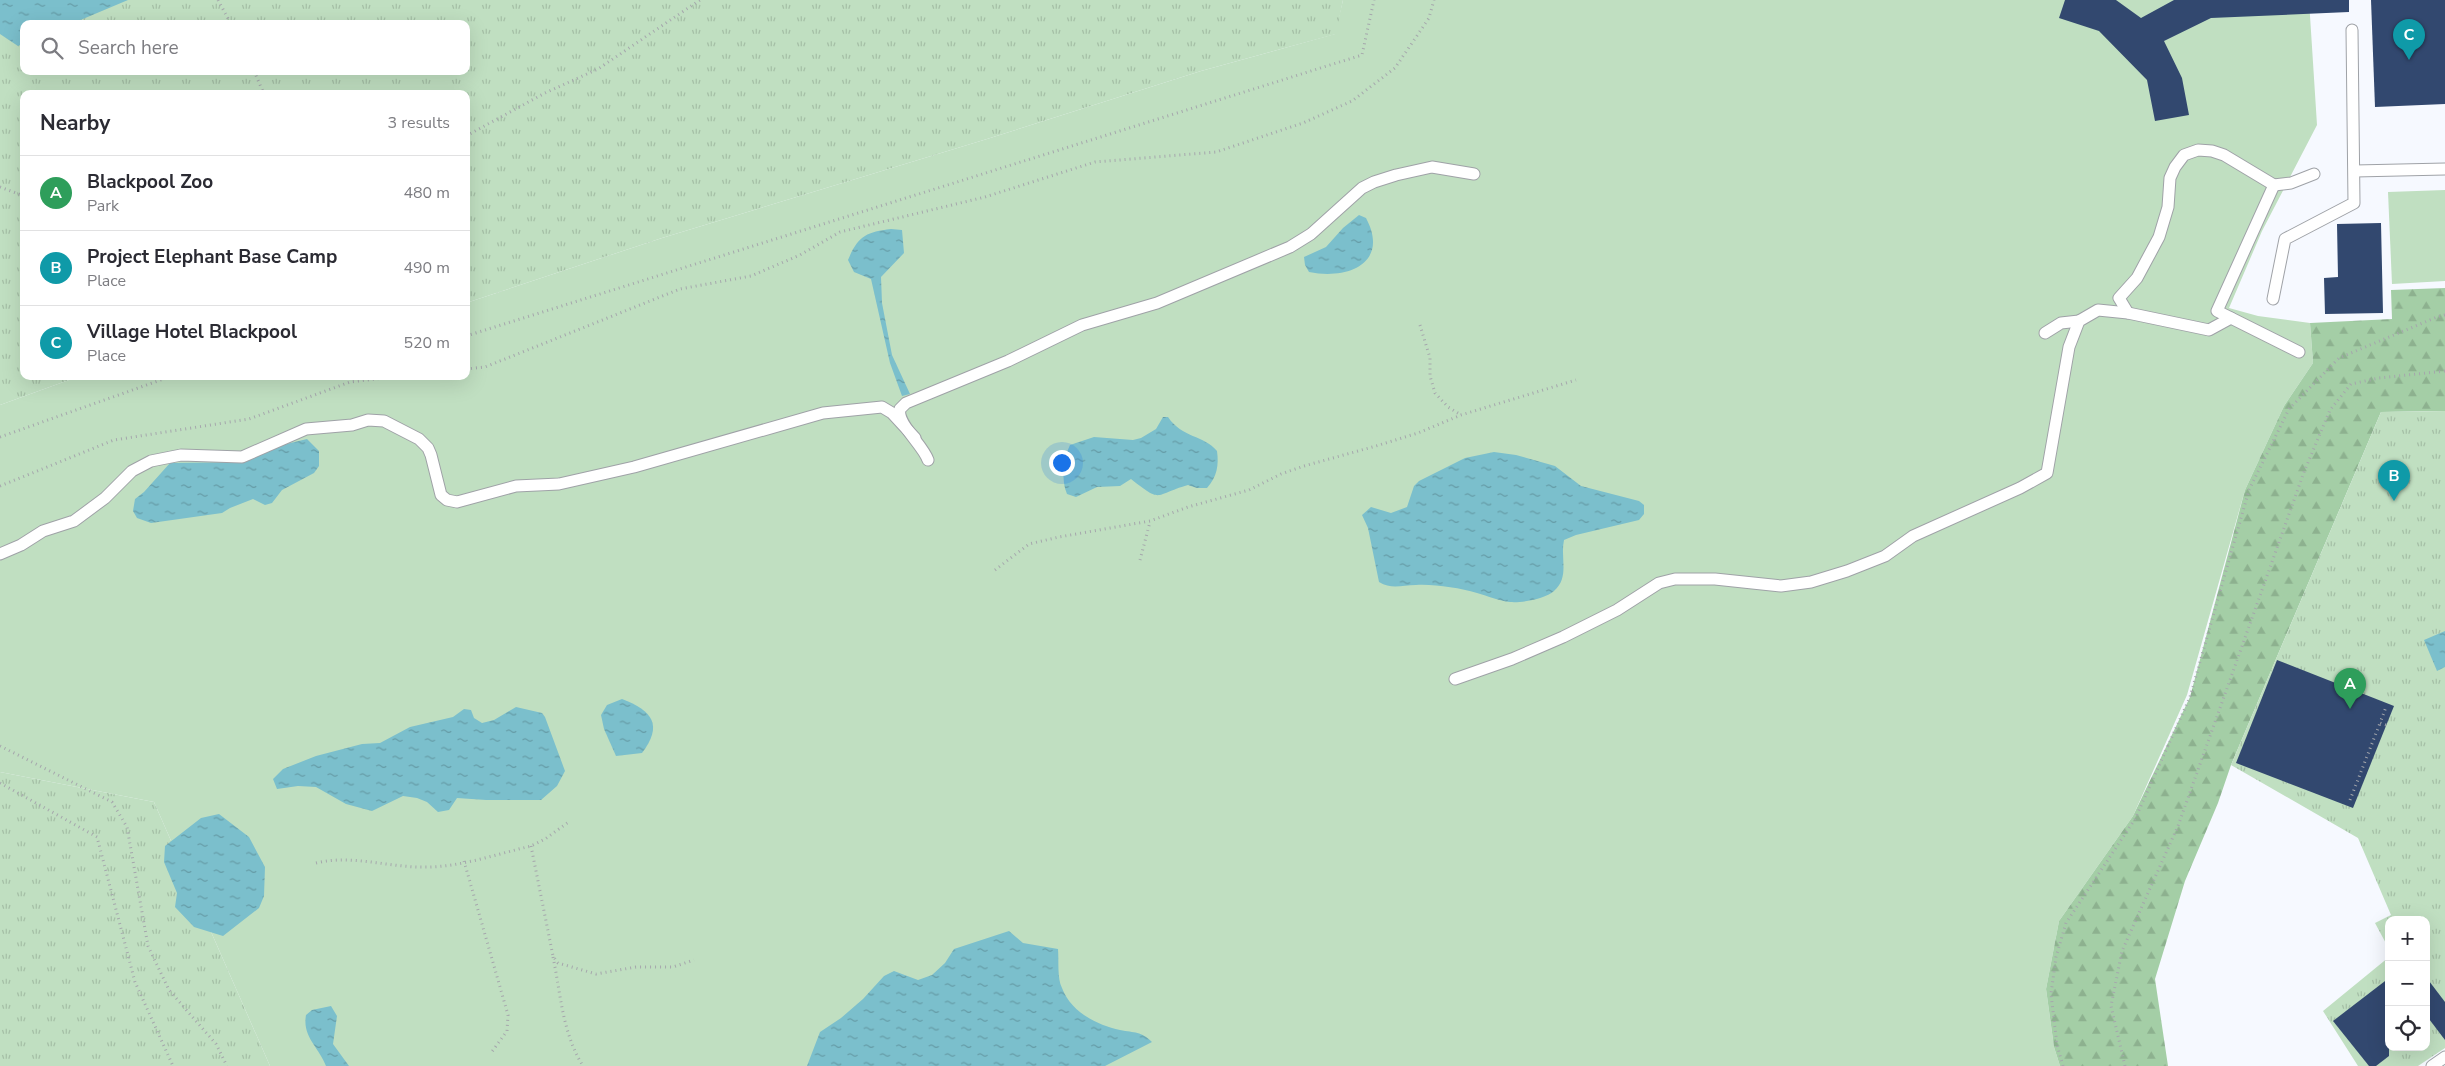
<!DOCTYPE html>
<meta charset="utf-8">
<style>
body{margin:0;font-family:"Nunito Sans",sans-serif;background:#f7f7f7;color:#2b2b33}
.controls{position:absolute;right:15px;bottom:15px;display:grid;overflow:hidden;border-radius:10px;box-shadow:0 5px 20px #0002}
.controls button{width:45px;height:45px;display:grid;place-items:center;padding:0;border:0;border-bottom:1px solid #e1e1e2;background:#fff;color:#2b2b33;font:25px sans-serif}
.you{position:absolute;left:1061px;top:462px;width:18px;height:18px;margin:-12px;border:4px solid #fff;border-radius:50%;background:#1a73e8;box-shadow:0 0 0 8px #1a73e833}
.badge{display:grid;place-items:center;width:32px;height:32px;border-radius:50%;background:#0f766e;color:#fff;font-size:16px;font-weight:700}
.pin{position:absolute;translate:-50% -41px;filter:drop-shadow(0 1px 2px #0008)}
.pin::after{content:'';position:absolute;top:26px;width:18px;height:15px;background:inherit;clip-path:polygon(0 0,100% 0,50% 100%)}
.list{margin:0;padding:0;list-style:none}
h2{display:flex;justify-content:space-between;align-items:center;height:65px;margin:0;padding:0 20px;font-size:21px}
h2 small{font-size:16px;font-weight:400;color:#7c7c81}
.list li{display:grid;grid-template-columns:32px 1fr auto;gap:15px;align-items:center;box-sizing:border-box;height:75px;padding:0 20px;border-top:1px solid #e1e1e2}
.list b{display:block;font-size:19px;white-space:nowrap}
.list p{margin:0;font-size:16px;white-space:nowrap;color:#7c7c81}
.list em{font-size:16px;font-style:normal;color:#7c7c81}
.icon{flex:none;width:28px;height:28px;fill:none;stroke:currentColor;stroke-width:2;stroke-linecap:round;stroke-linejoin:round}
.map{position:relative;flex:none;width:2445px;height:1066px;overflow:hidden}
.search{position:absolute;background:#fff;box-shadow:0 5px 20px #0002;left:20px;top:20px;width:450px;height:55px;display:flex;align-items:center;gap:12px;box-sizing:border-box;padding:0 18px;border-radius:10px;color:#7c7c81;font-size:19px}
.panel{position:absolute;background:#fff;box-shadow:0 5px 20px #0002;left:20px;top:90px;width:450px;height:290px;border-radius:10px}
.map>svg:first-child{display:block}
.grass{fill:#c0dfc1}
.forest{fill:url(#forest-firs)}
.park{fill:url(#park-tufts);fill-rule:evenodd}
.water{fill:url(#water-ripples)}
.building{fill:#32486f}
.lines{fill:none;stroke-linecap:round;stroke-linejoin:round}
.service-casing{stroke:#9fa2a7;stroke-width:13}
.path{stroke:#a5a7ac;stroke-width:3;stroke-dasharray:1 4;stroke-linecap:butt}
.service{stroke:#fff;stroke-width:11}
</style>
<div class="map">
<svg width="2445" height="1066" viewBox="0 0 2445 1066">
<defs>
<pattern id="forest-firs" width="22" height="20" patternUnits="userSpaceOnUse" patternTransform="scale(1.25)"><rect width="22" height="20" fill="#a4cea6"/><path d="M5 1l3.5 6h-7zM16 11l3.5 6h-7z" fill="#8db18f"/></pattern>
<pattern id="park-tufts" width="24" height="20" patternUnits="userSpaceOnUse" patternTransform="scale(1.25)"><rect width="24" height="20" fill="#c0dfc1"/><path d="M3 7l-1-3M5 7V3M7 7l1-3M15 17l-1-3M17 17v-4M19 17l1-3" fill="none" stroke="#a5bfa6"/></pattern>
<pattern id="water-ripples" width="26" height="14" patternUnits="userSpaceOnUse" patternTransform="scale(1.25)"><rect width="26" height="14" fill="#7bbfcc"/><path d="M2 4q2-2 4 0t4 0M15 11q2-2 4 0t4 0" fill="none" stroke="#659ba6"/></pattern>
</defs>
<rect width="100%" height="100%" fill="#f6f9ff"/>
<g class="grass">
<polygon points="1343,0 2309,0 2317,125 2262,231 2229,308 2258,316 2310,323 2313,363 2284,406 2245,490 2187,695 2133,816 2059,921 2046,989 2054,1047 2060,1066 270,1066 154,802 0,772 0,405 80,376 466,376 466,303 662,238 987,139 1201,71 1335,34"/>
<polygon points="2445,190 2445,281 2392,284 2388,192"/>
</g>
<polygon class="forest" points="2445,288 2445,411 2381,412 2231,765 2218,803 2185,881 2155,979 2168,1066 2060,1066 2054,1047 2046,989 2059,921 2133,816 2190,697 2245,490 2284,406 2313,363 2310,323 2392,319 2391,290"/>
<g class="park">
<path d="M0 0H1343L1336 34 1201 71 987 139 662 238 466 303V94H24V376H80L0 405ZM24 24H466V71H24Z"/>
<polygon points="2445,411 2445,1048 2418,1066 2358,1066 2323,1011 2389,957 2389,1047 2426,1047 2426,920 2389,920 2389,949 2375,923 2391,915 2358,838 2231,765 2381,412"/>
<polygon points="0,772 154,802 270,1066 0,1066"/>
</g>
<g class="water">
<polygon points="0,0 128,0 71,24 24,24 24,43 18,46 0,34"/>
<path d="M1359 215 1366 218C1390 263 1348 280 1309 272L1305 265 1304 257 1326 247 1343 228Z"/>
<path d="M891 229 902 230 904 253 881 277 882 303 892 355 910 394 902 396 890 363 871 279 854 272 848 260C858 236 866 232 891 229Z"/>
<path d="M1163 417H1168C1182 438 1204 435 1217 451 1219 465 1217 477 1207 488H1197L1188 485C1153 495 1163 504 1131 479L1120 486 1097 487 1076 497 1067 494C1061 480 1063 459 1070 445L1094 437 1133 440 1141 438 1156 429Z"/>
<polygon points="307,439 319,451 319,466 314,473 282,490 272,503 265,505 253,499 230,508 222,513 151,523 137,518 133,511 135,499 144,492 170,463 245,462 274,447"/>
<path d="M1494 452 1516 455 1555 466 1581 486 1639 501 1644 505V514L1639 520 1576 535 1564 540C1560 558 1570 577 1554 591 1545 599 1522 603 1510 602 1499 601 1488 596 1477 593 1459 588 1435 584 1416 585 1402 585 1392 590 1379 582L1368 528 1362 515 1371 507 1391 513 1407 507 1414 486 1419 481 1465 458Z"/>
<polygon points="2445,631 2445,667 2437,671 2424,640"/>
<path d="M622 699C653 711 663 725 642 753L616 756 604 729 601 715 607 705Z"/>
<polygon points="516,707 542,713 545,717 565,771 557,786 541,800 486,800 457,798 449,810 438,812 427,802 417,798 403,796 372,811 346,804 316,787 298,786 277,789 273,779 283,769 316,756 362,744 380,743 410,727 453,717 464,709 471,710 474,718 482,723 494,720"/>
<polygon points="219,814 249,837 265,867 264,896 259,908 223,936 194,927 175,907 177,893 164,862 165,846 201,818"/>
<path d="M1009 931 1023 943 1058 949C1059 961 1057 978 1062 988 1071 1012 1097 1025 1120 1030 1135 1033 1141 1031 1152 1042L1105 1066H807L820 1032 841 1018 863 999 884 976 894 971 918 980 932 975 945 963 954 949Z"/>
<path d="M331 1006 337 1016 333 1044 349 1066H326C319 1047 302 1037 306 1015L312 1010Z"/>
</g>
<g class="building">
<polygon points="2065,0 2116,0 2141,18 2174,0 2349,0 2349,12 2211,18 2164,41 2182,78 2189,115 2155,121 2147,80 2099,31 2059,18"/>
<polygon points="2371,0 2445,0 2445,104 2375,107"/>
<polygon points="2381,223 2383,313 2325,314 2324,278 2338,277 2337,224"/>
<polygon points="2277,660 2394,706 2353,808 2236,763"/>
<polygon points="2426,977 2445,1002 2445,1040 2426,1015"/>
<polygon points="2389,978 2389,1056 2376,1066 2369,1066 2333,1021"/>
</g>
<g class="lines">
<g class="service-casing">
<g id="service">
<polyline points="2355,171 2445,169"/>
<polyline points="2274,185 2217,311 2299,352"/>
<polyline points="2273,299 2285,239 2354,203 2352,30"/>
<polyline points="2128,313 2119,298 2137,278 2159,237 2168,207 2170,178 2175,167 2184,155 2198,150 2212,151 2224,155 2274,185 2291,183 2314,174"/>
<polyline points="2045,333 2061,323 2079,321"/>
<path d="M928 460C923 445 896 423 900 409L906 403 1008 361 1082 325 1157 303 1290 247 1311 234 1362 188 1374 182 1396 175 1432 167 1474 174"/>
<polyline points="0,554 21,545 43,531 74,521 105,498 132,471 151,461 181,455 242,457 306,429 352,425 368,420 384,421 419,439 428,448 431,455 441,495 447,500 457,502 516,486 559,484 634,467 823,413 882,407 892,413 915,438"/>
<polyline points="1455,679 1512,659 1563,637 1617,610 1659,583 1675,579 1715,579 1781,586 1811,582 1847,571 1885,556 1913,536 2020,488 2047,473 2069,347 2079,321 2098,310 2128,313 2209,330 2231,318"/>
<polyline points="2432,1066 2445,1057"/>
</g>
</g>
<g class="path">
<polyline points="218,0 231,24"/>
<polyline points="254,71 264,94"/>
<polyline points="466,136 545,93 598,69 700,0"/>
<polyline points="0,187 24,196"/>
<polyline points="1420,325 1430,358 1430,376 1435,393 1448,407 1461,415"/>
<polyline points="466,336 1362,55 1374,0"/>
<polyline points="466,369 485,367 680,289 751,276 800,255 840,232 985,197 1095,162 1216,152 1303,123 1352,101 1395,68 1429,18 1434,0"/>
<polyline points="0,437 172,376"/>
<polyline points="0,486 114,440 249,419 350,382 401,376"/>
<polyline points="1140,560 1150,522"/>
<polyline points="995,570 1029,544 1059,537 1150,521 1188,507 1249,490 1281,474 1304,466 1376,446 1418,433 1461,415 1576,380"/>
<polyline points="2386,725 2380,723 2386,707"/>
<polyline points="0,746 112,802 127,827 148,946 169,990 216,1044 227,1066"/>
<polyline points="0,783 97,837 135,982 173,1066"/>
<polyline points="2350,800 2380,723"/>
<polyline points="531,846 553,956 558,963 565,965 596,974 636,967 673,967 694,960"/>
<polyline points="464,861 508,1015 507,1031 491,1053"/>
<path d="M316 863C353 854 389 868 426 867 461 867 497 854 531 846L545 839 570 821"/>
<path d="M553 957C561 995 562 1032 583 1066"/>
<polyline points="2063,1066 2057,1045 2051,994 2056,957 2066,923 2135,819 2190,697 2249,490 2289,409 2339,358 2437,317 2445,315"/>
<polyline points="2125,1066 2111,1006 2122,951 2178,826 2304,472 2330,410 2351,384 2379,378 2445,371"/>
</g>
<use href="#service" class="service"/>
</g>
</svg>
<div class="controls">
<button>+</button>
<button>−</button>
<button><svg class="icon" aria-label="locate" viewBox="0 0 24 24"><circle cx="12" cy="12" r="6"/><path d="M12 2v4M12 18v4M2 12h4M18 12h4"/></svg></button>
</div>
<div class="you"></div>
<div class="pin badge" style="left:2350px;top:709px;background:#2e9e5b">A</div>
<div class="pin badge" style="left:2394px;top:501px;background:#0f9aa8">B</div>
<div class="pin badge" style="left:2409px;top:60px;background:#0f9aa8">C</div>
<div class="search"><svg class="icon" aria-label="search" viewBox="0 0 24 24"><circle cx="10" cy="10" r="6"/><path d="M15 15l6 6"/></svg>Search here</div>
<section class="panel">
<h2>Nearby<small>3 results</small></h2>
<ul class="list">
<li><span class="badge" style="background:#2e9e5b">A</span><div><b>Blackpool Zoo</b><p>Park</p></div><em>480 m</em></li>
<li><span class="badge" style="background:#0f9aa8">B</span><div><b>Project Elephant Base Camp</b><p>Place</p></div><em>490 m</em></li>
<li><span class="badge" style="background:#0f9aa8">C</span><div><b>Village Hotel Blackpool</b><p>Place</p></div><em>520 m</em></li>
</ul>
</section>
</div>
